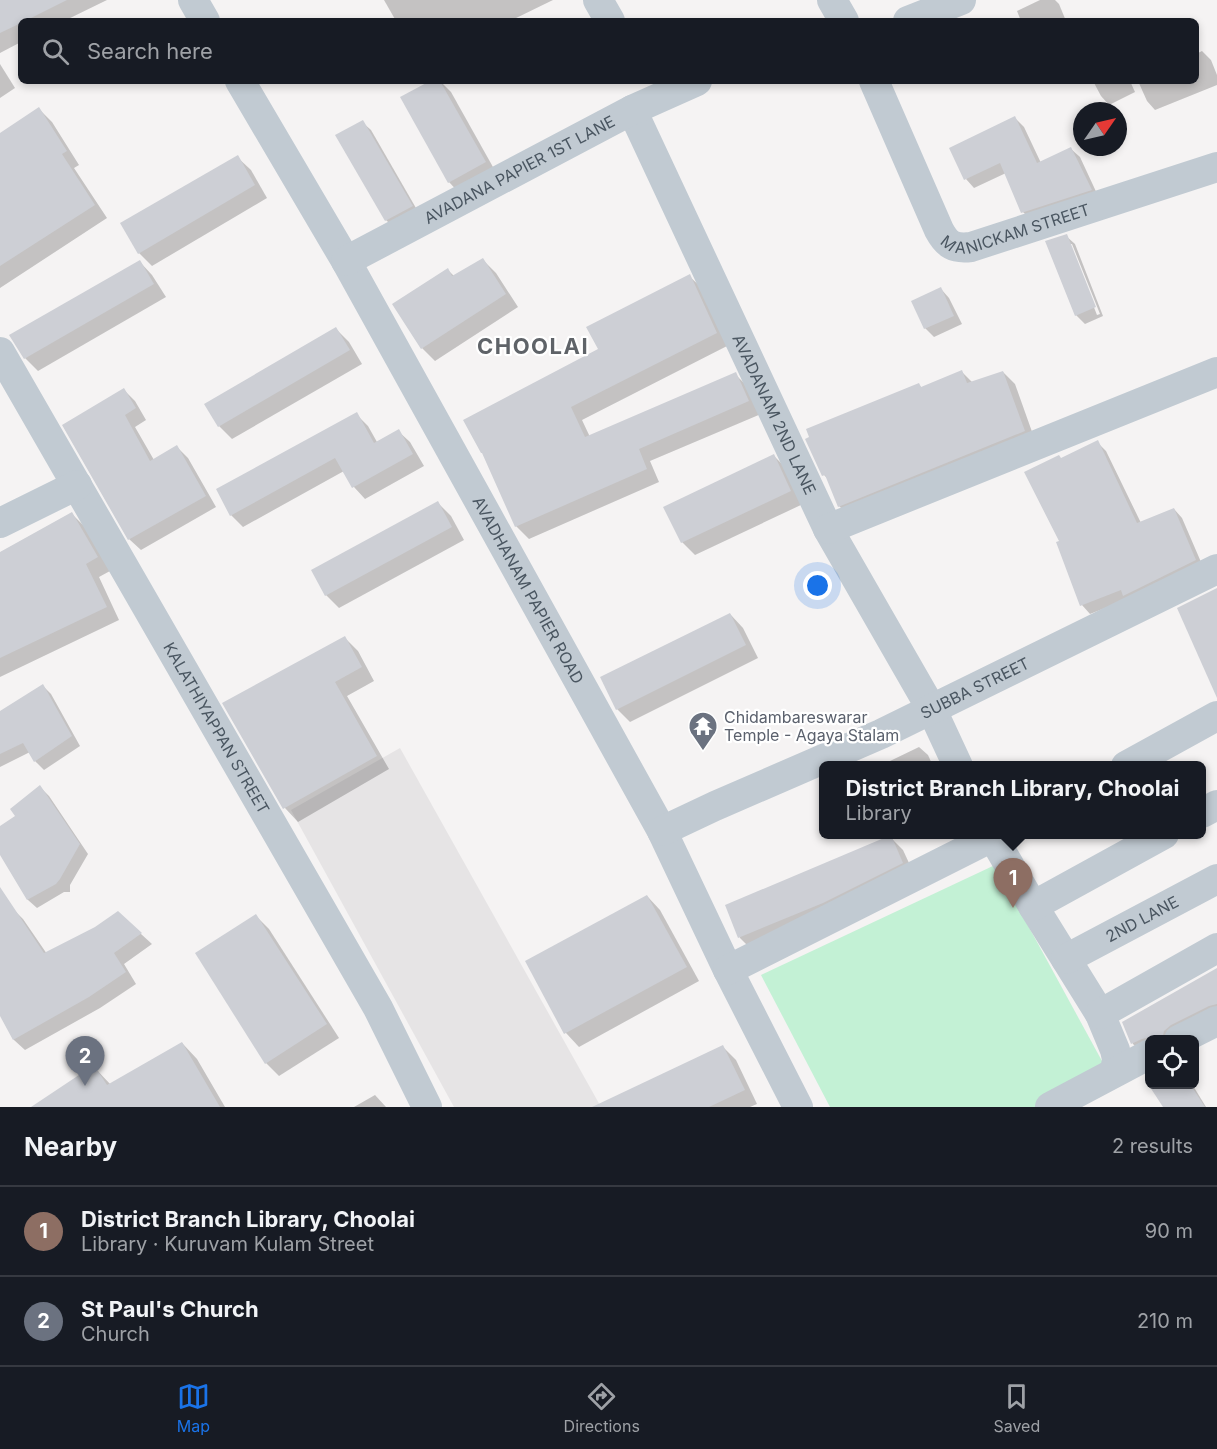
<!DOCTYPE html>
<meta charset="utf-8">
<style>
body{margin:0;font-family:Inter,sans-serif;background:#242831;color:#f1f3f6}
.controls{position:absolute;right:18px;bottom:18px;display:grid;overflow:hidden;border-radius:9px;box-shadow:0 3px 9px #0003}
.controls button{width:54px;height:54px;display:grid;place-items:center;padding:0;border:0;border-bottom:2px solid #363941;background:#171b24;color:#f1f3f6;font:30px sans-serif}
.compass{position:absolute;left:1073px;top:102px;width:54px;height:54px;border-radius:50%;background:#171b24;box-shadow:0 3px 9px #0003;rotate:56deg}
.you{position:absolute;left:818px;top:586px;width:21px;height:21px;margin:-15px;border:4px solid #fff;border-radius:50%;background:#1a73e8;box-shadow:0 0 0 9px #1a73e833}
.badge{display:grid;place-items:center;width:39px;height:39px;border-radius:50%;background:#1a73e8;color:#fff;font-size:20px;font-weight:700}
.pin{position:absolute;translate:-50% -50px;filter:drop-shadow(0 2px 3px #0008)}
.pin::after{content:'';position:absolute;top:32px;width:21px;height:18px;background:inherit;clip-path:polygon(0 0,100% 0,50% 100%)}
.popup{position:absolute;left:819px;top:761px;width:387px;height:78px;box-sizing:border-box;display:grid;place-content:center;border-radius:9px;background:#171b24;filter:drop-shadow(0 2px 4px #0005);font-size:20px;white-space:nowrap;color:#9ea1a6}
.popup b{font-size:22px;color:#f1f3f6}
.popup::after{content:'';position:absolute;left:50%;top:100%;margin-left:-12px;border:12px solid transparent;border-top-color:#171b24}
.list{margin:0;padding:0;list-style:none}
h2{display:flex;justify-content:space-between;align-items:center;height:78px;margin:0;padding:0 24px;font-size:26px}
h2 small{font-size:20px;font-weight:400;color:#9ea1a6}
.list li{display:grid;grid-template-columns:39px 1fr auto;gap:18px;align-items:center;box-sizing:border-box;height:90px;padding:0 24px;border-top:2px solid #363941}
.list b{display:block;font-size:22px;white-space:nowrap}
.list p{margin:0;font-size:20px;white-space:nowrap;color:#9ea1a6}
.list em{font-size:20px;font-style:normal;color:#9ea1a6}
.icon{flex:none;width:33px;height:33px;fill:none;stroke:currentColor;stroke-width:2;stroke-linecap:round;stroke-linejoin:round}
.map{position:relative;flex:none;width:1217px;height:1107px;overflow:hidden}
.search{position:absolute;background:#171b24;box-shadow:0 3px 9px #0003;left:18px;right:18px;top:18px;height:66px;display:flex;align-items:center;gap:15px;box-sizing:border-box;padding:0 21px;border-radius:9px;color:#9ea1a6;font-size:22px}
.sheet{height:258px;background:#171b24}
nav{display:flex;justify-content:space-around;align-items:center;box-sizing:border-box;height:84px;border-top:2px solid #363941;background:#171b24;font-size:16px;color:#9ea1a6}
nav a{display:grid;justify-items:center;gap:3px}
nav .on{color:#1a73e8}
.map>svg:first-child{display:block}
.education{fill:#e6e4e5}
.green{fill:#c3f1d5}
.shadow{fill:#0003;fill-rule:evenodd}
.building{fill:#cdcfd5}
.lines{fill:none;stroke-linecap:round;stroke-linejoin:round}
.minor{stroke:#c1cad2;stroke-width:30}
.labels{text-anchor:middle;stroke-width:4.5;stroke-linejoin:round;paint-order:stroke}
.street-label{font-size:16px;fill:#4a5661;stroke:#fff}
.worship-label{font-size:16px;fill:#5b616d;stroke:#fff;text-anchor:start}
.district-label{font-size:22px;font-weight:bold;letter-spacing:1.5px;fill:#5f6368;stroke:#fff}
</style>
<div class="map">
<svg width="1217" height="1107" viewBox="0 0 1217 1107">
<rect width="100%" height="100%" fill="#f5f3f3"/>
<polygon class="education" points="400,748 601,1107 454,1107 291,810"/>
<polygon class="green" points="995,865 1114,1083 1065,1107 830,1107 761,975"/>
<g class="shadow">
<polygon points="2,0 107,0 64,21 21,21 21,42 0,53 0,1"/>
<polygon points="384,0 553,0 510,21 396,21"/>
<polygon points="1040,0 1055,0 1059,4 1066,21 1021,21 1017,11"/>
<polygon points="1202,51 1211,60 1217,75 1217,85 1155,110 1147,101 1138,81 1196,81 1196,54"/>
<polygon points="0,64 15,88 0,98"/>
<polygon points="433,81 440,81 451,92 498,176 462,196 449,182 402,98"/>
<polygon points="1093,81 1130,81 1135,92 1109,105 1101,96"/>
<polygon points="39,109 52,122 79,165 74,168 107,218 0,288 0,134"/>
<polygon points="1015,118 1024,127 1041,163 1071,149 1080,157 1099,198 1031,220 1023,212 1006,173 974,188 966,179"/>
<polygon points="362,122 371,130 420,215 395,229 386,220"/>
<polygon points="237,157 251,170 267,198 152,266 139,253"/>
<path d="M1066 236 1075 244 1103 316 1085 324 1076 315ZM1069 244H1072L1100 314 1097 315Z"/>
<polygon points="483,260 496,273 518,307 435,361 422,348 448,270 454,276"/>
<polygon points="139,261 152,275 166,297 38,371 25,358"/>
<polygon points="689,276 702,288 729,345 582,420 590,437 735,374 748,387 761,414 650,461 659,482 529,539 516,526 485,456 600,350"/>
<polygon points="941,289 949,298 962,324 934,337 925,328"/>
<polygon points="336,329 349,342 362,364 232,439 219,426"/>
<polygon points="962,372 973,383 1003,372 1015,384 1036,443 851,517 839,506 829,480 824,475 811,438 919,385 922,388"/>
<polygon points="123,389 135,401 146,420 135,427 154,460 177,447 188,458 216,507 141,550 129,539"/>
<polygon points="356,414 368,426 377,442 398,431 410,442 424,466 365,499 354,487 344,471 243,527 231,515"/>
<polygon points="1097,442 1106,451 1141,523 1174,509 1182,518 1204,569 1090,614 1082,605 1061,542 1062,459"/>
<polygon points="774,456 787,469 803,504 695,555 682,542"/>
<polygon points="438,503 451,516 464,540 339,608 326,595"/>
<polygon points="72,514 85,527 110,571 99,577 119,620 0,677 0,554"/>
<polygon points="730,614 743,628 758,658 630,722 617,709"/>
<polygon points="345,638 358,651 374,681 347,696 389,769 298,822 285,808 224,703"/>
<polygon points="43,686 51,694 80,746 44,770 35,761 30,752 0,767 0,716"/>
<polygon points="919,747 928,755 933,766 892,766 890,761"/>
<polygon points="40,787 49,796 88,854 70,885 70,892 64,892 37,908 28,900 0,853 0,828 17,816"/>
<polygon points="890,837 903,850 915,876 753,951 740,938 727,906"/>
<polygon points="647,896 660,910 699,981 579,1047 566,1033 527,961"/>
<polygon points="12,908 23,919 47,954 96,928 141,934 152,944 124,964 136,984 100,1008 25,1050 14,1040 0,1013 0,914"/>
<polygon points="256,916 269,929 339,1038 279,1076 266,1063"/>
<polygon points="1217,970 1217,1014 1173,1040 1150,1040 1141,1052 1133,1044 1124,1022"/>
<polygon points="182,1043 197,1059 225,1107 34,1107 94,1067 111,1085"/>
<polygon points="723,1047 736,1060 757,1104 750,1107 610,1107"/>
<polygon points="1150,1084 1192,1084 1206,1107 1165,1107"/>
<polygon points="375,1095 386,1107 354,1107"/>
</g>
<g class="building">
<polygon points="0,0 67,0 25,21 21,21 21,23 0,33"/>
<polygon points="430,81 440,81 486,162 448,183 400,97"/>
<polygon points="39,107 67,151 62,154 95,205 0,266 0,133"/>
<polygon points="1015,116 1037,163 1071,147 1092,190 1021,213 1000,163 964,180 949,148"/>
<polygon points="363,120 413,206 385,221 335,135"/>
<polygon points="238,155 255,185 138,254 120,223"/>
<polygon points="1067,234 1096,307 1075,316 1045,241"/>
<polygon points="483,258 506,294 421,349 392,304 448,268 452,276"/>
<polygon points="140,260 154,284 24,359 9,335"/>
<polygon points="690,274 717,333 571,407 585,437 736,372 749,401 639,449 647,469 515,527 482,453 481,453 463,420 598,349 586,327"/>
<polygon points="941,287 954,316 924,329 911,301"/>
<polygon points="336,327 350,350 218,427 204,404"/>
<polygon points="962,370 967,383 1003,371 1025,431 838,507 825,475 822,476 805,439 809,437 806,429 919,383 921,387"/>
<polygon points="124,388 136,408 125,415 150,461 177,445 206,496 128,540 62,425"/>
<polygon points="357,412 374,443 399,429 413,454 352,488 335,458 230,516 216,489"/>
<polygon points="1098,440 1137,523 1174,508 1196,560 1123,596 1121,590 1080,606 1056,542 1059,541 1024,472 1059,455 1061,458"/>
<polygon points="774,454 791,491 681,543 663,507"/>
<polygon points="438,501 452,527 325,596 311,570"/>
<polygon points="72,512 98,557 86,564 107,607 0,658 0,552"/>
<polygon points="1217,588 1217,698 1177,608"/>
<polygon points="730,613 746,645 616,710 600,677"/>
<polygon points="345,636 362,667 335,682 377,756 283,809 222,703"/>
<polygon points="43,684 72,736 34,762 23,743 0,754 0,711"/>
<polygon points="40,785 80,844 60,879 56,884 27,900 0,855 0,826 15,816 10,809"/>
<polygon points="891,835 903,863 823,903 738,938 725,905"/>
<polygon points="0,887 44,953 95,927 118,911 142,933 114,953 126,972 89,997 13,1040 0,1016"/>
<polygon points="647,895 687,967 564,1034 525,961"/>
<polygon points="256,914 327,1024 265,1064 195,953"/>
<polygon points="1217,968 1217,1004 1209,1006 1171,1025 1164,1031 1162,1040 1150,1037 1142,1039 1131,1044 1122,1022"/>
<polygon points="182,1042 220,1107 31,1107 94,1065 107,1085"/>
<polygon points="723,1045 745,1090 709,1107 592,1107"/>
<polygon points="1148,1084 1190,1084 1205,1107 1163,1107"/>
</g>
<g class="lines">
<g class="minor">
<polyline points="193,0 205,21"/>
<polyline points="598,0 610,21"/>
<polyline points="832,0 844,21"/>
<polyline points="908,21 961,0"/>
<path id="s1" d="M240 81 346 261 662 831 728 970 798 1107"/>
<path id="s2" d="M874 81 939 230C947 245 954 249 971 247L1217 167"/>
<path id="s3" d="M632 110 828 529 932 710 958 766"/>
<path id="s4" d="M346 261 632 110 697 81"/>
<path id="s5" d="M0 352 378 1008 427 1107"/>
<polyline points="0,523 77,485"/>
<polyline points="828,529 1217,372"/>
<polyline points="1126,766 1217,716"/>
<polyline points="1202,813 1217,805"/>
<path id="s6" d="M662 831 715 806 881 734 1217 569"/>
<polyline points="991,834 1033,906 1100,1014 1115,1050 1117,1059 1115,1072"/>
<polyline points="1033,906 1164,834"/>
<path id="s7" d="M1066 959 1217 879"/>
<polyline points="728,970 998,834"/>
<polyline points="1100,1014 1217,948"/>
<polyline points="1179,1040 1217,1021"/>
<polyline points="1050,1107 1150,1054"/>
</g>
</g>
<defs>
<g id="temple-pin" transform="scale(1.5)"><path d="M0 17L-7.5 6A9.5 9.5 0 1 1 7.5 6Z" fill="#6b7280" stroke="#fff"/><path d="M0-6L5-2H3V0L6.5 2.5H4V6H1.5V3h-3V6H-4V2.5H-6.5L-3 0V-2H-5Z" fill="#fff"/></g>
</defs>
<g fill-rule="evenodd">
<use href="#temple-pin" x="703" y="726"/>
</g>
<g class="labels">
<g class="street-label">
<text dy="6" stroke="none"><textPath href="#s4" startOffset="196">AVADANA PAPIER 1ST LANE</textPath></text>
<text dy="6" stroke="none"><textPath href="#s2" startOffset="249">MANICKAM STREET</textPath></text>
<text dy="6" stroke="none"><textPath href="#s3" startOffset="336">AVADANAM 2ND LANE</textPath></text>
<text dy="6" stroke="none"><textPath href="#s1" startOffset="585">AVADHANAM PAPIER ROAD</textPath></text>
<text dy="6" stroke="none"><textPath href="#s6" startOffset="344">SUBBA STREET</textPath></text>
<text dy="6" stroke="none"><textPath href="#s5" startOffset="434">KALATHIYAPPAN STREET</textPath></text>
<text dy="6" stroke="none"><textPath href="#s7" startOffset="86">2ND LANE</textPath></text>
</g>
<g class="worship-label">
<text x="724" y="723">Chidambareswarar<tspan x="724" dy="18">Temple - Agaya Stalam</tspan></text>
</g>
<g class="district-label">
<text x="533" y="354">CHOOLAI</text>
</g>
</g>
</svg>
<div class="controls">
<button><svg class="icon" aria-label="locate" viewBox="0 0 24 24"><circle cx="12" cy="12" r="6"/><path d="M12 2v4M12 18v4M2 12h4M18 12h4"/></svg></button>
</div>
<svg class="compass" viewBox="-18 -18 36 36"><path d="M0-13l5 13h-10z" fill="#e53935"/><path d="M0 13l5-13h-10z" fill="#9ea1a6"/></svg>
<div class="you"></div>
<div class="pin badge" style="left:1013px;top:908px;background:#8d6e63">1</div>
<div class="popup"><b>District Branch Library, Choolai</b>Library</div>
<div class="pin badge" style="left:85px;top:1086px;background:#6b7280">2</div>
<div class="search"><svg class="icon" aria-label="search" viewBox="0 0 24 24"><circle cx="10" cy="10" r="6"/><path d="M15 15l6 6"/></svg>Search here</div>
</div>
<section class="sheet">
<h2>Nearby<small>2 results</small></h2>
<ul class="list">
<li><span class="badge" style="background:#8d6e63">1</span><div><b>District Branch Library, Choolai</b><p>Library · Kuruvam Kulam Street</p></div><em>90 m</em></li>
<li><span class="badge" style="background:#6b7280">2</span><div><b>St Paul's Church</b><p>Church</p></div><em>210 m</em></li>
</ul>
</section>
<nav>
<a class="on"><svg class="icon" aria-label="map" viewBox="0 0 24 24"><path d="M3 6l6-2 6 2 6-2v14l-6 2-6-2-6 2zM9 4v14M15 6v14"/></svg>Map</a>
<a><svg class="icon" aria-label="directions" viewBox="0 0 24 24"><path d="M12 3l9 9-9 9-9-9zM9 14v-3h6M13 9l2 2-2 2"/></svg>Directions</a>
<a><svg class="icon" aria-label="saved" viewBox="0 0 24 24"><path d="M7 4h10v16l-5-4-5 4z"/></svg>Saved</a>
</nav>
